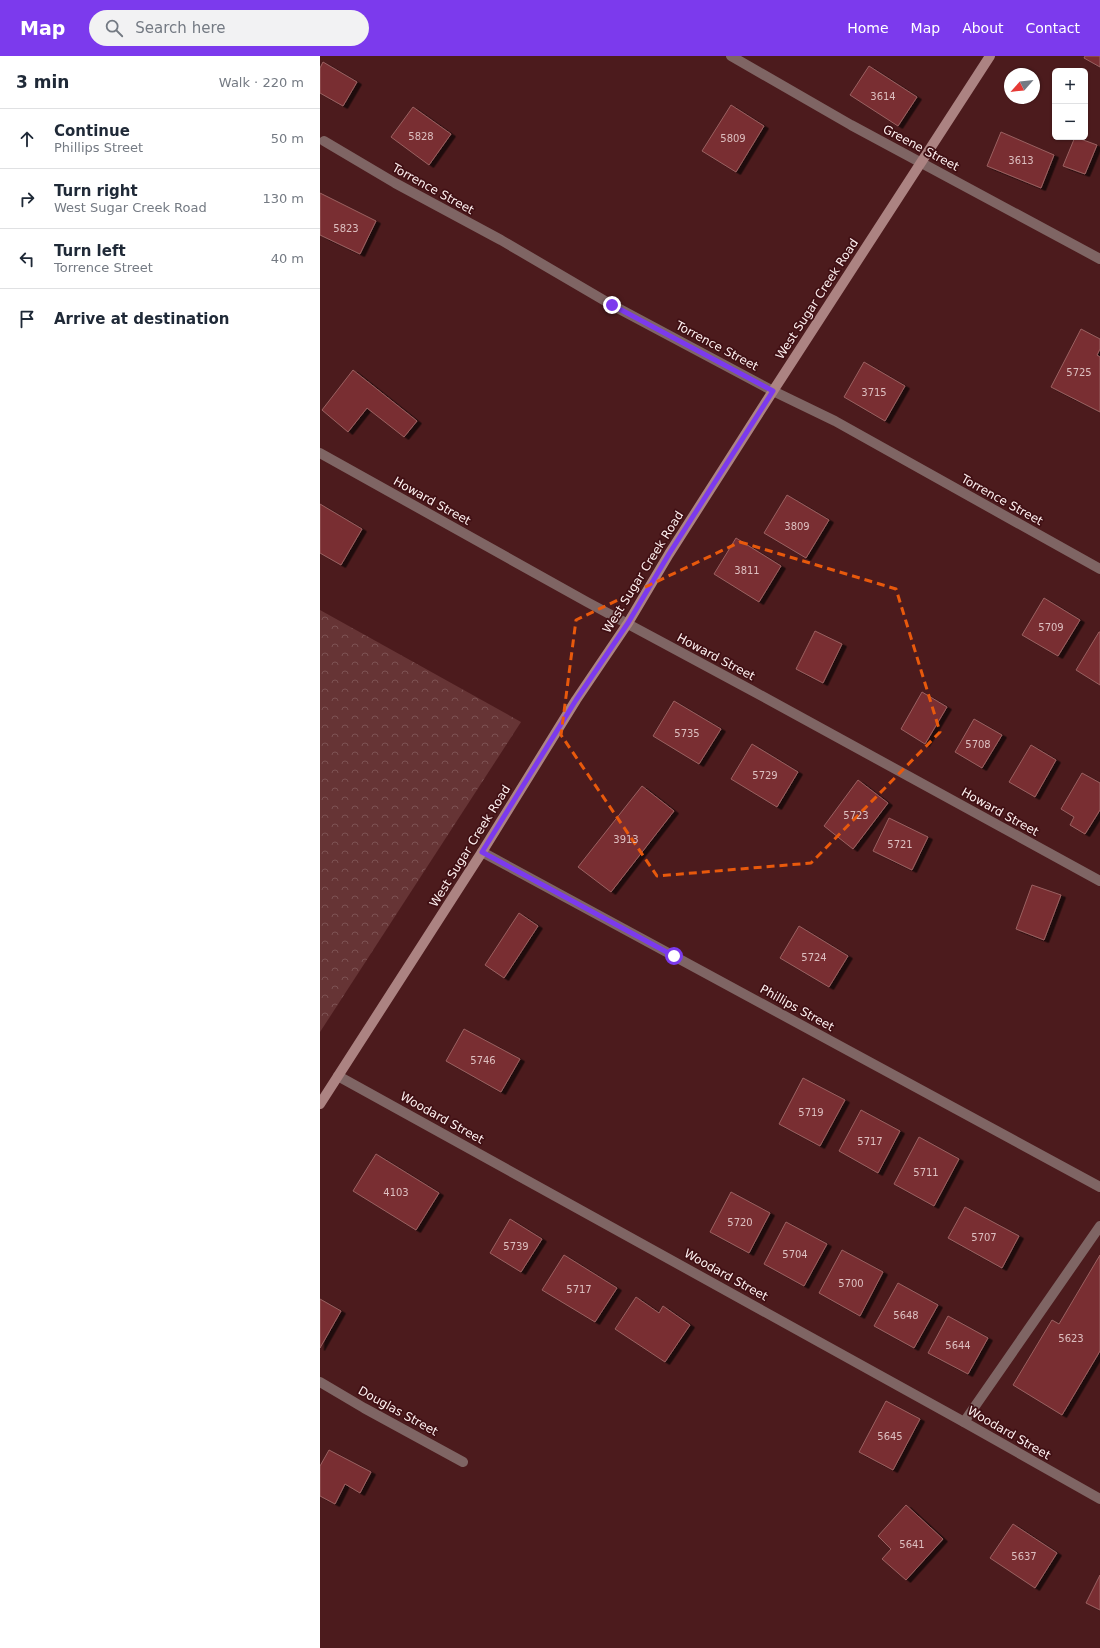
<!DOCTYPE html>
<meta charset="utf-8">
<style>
body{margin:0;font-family:"DejaVu Sans",sans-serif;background:#f2f2f3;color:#1f2937}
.controls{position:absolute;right:12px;top:12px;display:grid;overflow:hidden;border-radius:6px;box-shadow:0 1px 3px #0004}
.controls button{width:36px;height:36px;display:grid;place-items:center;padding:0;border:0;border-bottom:1px solid #e0e1e3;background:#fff;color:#1f2937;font:20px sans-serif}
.compass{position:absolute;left:684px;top:12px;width:36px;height:36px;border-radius:50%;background:#fff;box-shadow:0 1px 3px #0004;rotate:243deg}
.stop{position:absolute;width:12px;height:12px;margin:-9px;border:3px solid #7c3aed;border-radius:50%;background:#fff}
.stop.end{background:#7c3aed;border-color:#fff;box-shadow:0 1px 4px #0008}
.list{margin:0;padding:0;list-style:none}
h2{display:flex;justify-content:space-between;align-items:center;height:52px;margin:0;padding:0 16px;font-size:17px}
h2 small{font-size:13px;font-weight:400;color:#747a83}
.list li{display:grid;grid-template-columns:26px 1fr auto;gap:12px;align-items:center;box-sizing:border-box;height:60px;padding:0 16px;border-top:1px solid #e0e1e3}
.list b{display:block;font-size:15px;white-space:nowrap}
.list p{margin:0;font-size:13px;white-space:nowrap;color:#747a83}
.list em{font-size:13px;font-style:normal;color:#747a83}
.icon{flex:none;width:22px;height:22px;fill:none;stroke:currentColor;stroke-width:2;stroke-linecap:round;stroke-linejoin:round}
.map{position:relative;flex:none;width:780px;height:1592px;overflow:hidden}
header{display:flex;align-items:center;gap:24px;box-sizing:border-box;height:56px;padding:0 20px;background:#7c3aed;color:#fff}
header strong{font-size:19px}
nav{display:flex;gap:22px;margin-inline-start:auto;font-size:14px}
.search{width:280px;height:36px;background:#f2f2f3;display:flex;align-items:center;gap:10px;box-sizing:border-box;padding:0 14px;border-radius:22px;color:#747a83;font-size:15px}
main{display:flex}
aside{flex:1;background:#fff}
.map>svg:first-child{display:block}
.forest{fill:url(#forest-crowns)}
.building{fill:#792d31;stroke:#9a6161;filter:url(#shadow)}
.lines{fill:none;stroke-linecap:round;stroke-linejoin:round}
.service{stroke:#7f6564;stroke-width:10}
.minor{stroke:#7f6564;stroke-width:10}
.secondary{stroke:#ac8382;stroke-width:10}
.route{stroke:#7c3aed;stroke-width:5}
.marked{fill:none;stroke:#e8590c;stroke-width:3;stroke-dasharray:8 5;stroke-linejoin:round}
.labels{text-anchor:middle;stroke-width:3.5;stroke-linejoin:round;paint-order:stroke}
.number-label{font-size:10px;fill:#ddbfc0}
.street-label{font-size:12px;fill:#fef0f0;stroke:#401014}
</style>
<header>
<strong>Map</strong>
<div class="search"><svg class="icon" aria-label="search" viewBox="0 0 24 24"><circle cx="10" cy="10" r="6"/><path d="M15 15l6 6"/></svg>Search here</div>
<nav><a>Home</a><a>Map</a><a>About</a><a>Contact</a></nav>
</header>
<main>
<aside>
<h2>3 min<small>Walk · 220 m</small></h2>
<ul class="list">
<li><svg class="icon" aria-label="ahead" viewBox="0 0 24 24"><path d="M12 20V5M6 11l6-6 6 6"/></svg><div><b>Continue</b><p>Phillips Street</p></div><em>50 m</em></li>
<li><svg class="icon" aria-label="right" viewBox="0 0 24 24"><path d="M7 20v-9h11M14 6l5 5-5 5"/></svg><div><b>Turn right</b><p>West Sugar Creek Road</p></div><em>130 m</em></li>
<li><svg class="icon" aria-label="left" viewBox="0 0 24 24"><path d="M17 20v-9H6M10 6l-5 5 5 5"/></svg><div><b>Turn left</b><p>Torrence Street</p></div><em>40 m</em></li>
<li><svg class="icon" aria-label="arrive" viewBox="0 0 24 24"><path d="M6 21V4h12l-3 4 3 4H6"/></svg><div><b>Arrive at destination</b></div></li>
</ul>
</aside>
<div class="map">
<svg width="780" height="1592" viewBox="0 0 780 1592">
<defs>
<pattern id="forest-crowns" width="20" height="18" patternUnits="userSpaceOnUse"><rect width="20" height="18" fill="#663435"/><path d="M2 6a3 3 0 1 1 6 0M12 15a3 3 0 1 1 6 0" fill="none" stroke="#7d5253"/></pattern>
<filter id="shadow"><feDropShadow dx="4.5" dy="2.5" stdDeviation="0" flood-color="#0009"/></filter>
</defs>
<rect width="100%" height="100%" fill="#4c1b1d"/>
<polygon class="forest" points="0,554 201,666 0,976"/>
<g class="building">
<polygon points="765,0 780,0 780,11 764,2"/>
<polygon points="3,6 37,26 23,50 0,37 0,12"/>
<polygon points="549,10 597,41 578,70 530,39"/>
<polygon points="411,49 444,70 416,116 382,95"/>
<polygon points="93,51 131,78 109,109 71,81"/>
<polygon points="681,76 734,99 721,132 667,110"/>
<polygon points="755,81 777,89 765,118 743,110"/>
<polygon points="0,137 56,165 40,198 0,179"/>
<polygon points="761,273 780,283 780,293 777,299 780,301 780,356 731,331"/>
<polygon points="544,306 585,330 565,365 524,341"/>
<polygon points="33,314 97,365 84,381 47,352 28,376 2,354"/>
<polygon points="467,439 509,464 486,502 444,477"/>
<polygon points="0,448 42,473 21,509 0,497"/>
<polygon points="416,482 461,510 439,546 394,518"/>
<polygon points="724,542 760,564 738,600 702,579"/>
<polygon points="495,575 522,588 503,627 476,613"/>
<polygon points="779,576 780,576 780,629 756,614"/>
<polygon points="602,636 627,651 605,688 581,673"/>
<polygon points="354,645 401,673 379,708 333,680"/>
<polygon points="654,663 682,679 662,712 635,696"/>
<polygon points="432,688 478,716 457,751 411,723"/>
<polygon points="711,689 736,704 715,741 689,726"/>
<polygon points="762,717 780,727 780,754 765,778 750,769 754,761 741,753"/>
<polygon points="538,724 568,747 533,793 504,770"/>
<polygon points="322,730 354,755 291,836 258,811"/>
<polygon points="569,762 608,781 592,814 553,795"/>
<polygon points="712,829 741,839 724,884 696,873"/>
<polygon points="199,857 218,870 184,922 165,909"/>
<polygon points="479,870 528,900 509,931 460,902"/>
<polygon points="144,973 200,1003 181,1036 126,1005"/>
<polygon points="483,1022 525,1044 500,1090 459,1068"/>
<polygon points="541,1054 580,1075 558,1117 519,1095"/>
<polygon points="599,1081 639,1103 614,1150 574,1128"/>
<polygon points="56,1098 119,1137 96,1174 33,1135"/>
<polygon points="411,1136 450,1157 429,1197 390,1176"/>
<polygon points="645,1151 699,1180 682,1212 628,1182"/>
<polygon points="190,1163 222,1183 201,1216 170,1197"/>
<polygon points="466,1166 507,1188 484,1230 444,1208"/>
<polygon points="522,1194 563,1216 540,1260 499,1237"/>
<polygon points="244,1199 297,1232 275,1266 222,1234"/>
<polygon points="780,1199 780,1295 742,1359 693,1329 732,1264 739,1268"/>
<polygon points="578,1227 618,1249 594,1292 554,1270"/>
<polygon points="316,1241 339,1257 343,1250 370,1269 345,1306 295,1273"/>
<polygon points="0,1243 21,1255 0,1292"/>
<polygon points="628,1260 668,1282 648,1318 608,1297"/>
<polygon points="566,1345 600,1363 573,1414 539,1396"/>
<polygon points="9,1394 51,1416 40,1437 25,1428 15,1448 0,1440 0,1410"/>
<polygon points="586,1449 623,1483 586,1524 562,1503 571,1493 558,1480"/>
<polygon points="693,1468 737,1497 715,1532 670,1502"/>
<polygon points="780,1519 780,1554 766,1547"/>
</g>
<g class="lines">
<polyline class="service" points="644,1366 780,1170"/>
<g class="minor">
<polyline points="411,0 531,69 780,203"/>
<polyline points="4,85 75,127 181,184 292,249 453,335 515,365 780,513"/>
<polyline points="0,397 267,546 431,634 780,825"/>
<polyline points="162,796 780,1131"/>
<polyline points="18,1020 644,1366 780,1443"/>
<polyline points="0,1326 44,1352 143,1406"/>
</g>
<polyline class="secondary" points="0,1048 162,796 256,644 308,567 349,498 453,335 670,0"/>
</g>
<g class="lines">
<polyline class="route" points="292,249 453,335 349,498 308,567 256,644 162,796 354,900"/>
</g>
<path class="marked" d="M420 486 576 533 620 676 491 807 337 820 241 679 256 564Z"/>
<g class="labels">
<g class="number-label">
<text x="563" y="44">3614</text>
<text x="101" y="84">5828</text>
<text x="413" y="86">5809</text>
<text x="701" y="108">3613</text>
<text x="26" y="176">5823</text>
<text x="759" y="320">5725</text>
<text x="554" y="340">3715</text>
<text x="477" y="474">3809</text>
<text x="427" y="518">3811</text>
<text x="731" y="575">5709</text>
<text x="367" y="681">5735</text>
<text x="658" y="692">5708</text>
<text x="445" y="723">5729</text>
<text x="536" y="763">5723</text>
<text x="306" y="787">3913</text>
<text x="580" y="792">5721</text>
<text x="494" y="905">5724</text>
<text x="163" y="1008">5746</text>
<text x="491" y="1060">5719</text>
<text x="550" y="1089">5717</text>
<text x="606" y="1120">5711</text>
<text x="76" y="1140">4103</text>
<text x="420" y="1170">5720</text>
<text x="664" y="1185">5707</text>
<text x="196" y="1194">5739</text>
<text x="475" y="1202">5704</text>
<text x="531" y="1231">5700</text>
<text x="259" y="1237">5717</text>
<text x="586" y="1263">5648</text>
<text x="751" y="1286">5623</text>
<text x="638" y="1293">5644</text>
<text x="570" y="1384">5645</text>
<text x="592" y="1492">5641</text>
<text x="704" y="1504">5637</text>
</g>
<g class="street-label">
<text transform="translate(601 92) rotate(28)" y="4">Greene Street</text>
<text transform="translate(113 133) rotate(29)" y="4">Torrence Street</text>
<text transform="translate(497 243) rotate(-57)" y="4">West Sugar Creek Road</text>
<text transform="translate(397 290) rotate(28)" y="4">Torrence Street</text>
<text transform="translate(682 444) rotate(29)" y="4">Torrence Street</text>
<text transform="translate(112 445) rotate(29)" y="4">Howard Street</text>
<text transform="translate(323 516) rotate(-58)" y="4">West Sugar Creek Road</text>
<text transform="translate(396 601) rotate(28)" y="4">Howard Street</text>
<text transform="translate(680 756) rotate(29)" y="4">Howard Street</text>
<text transform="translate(150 790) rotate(-58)" y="4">West Sugar Creek Road</text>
<text transform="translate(477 952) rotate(29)" y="4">Phillips Street</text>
<text transform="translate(122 1062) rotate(29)" y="4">Woodard Street</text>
<text transform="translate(406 1219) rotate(29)" y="4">Woodard Street</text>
<text transform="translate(78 1355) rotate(29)" y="4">Douglas Street</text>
<text transform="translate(689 1377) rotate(30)" y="4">Woodard Street</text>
</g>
</g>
</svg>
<div class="controls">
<button>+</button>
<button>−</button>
</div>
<svg class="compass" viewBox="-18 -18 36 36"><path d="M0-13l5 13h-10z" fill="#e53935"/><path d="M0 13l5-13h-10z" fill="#747a83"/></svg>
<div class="stop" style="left:354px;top:900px"></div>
<div class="stop end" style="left:292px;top:249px"></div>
</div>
</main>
